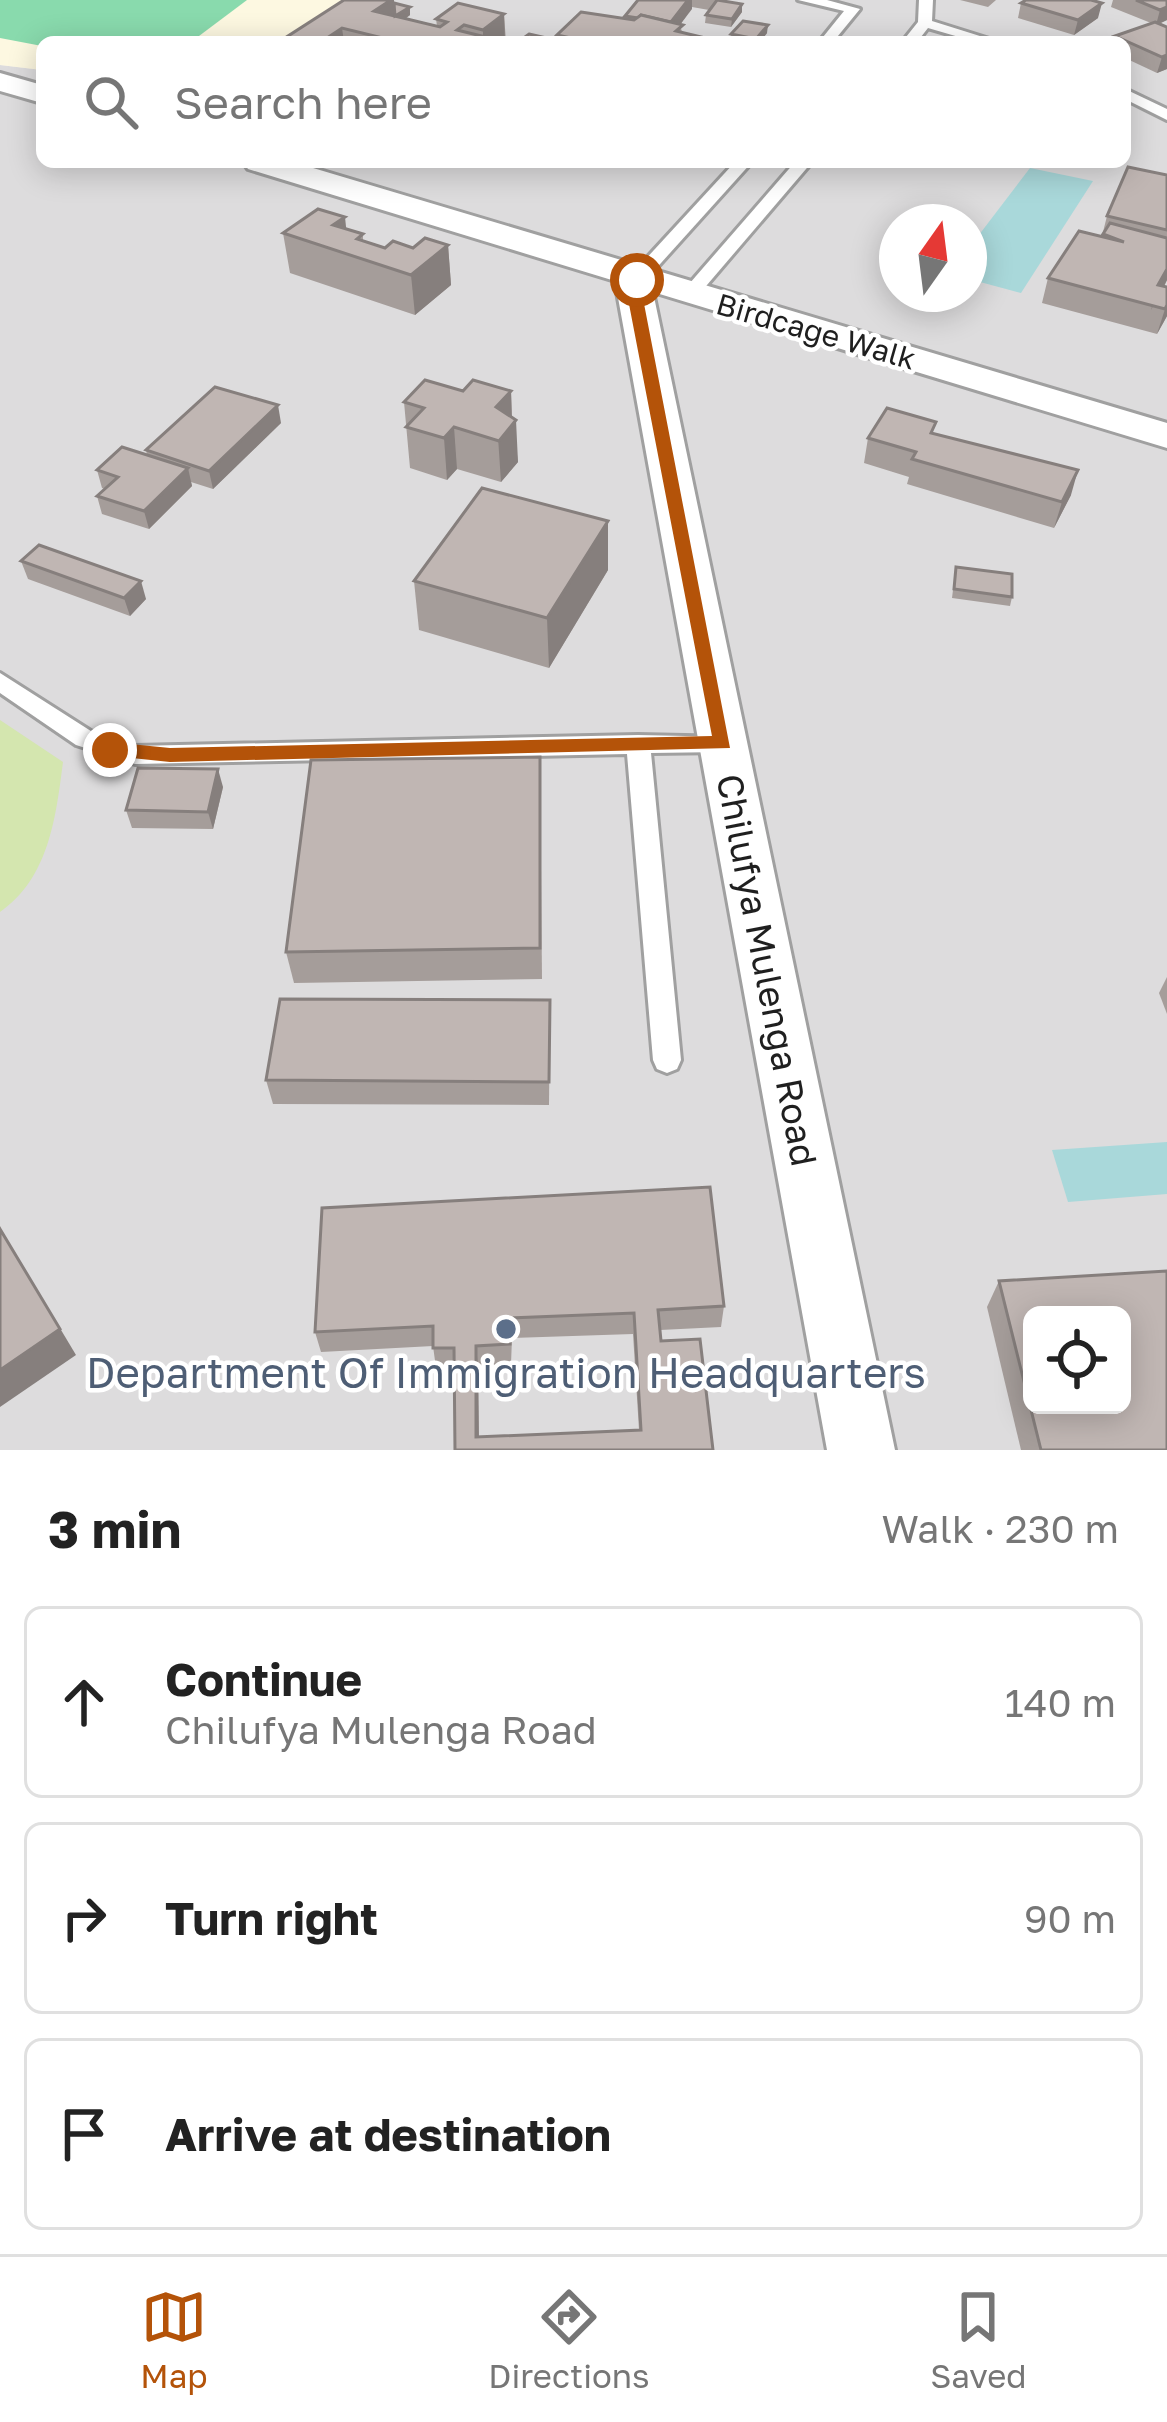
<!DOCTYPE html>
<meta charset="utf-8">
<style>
body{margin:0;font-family:"Golos Text",sans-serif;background:#f2f2f2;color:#222}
.controls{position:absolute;right:36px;bottom:36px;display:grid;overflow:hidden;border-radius:18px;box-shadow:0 6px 30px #0003}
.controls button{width:108px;height:108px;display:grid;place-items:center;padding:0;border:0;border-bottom:3px solid #e0e0e0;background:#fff;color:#222;font:60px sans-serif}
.compass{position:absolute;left:879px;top:204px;width:108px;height:108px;border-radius:50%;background:#fff;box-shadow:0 6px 30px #0003;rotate:14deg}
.stop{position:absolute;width:36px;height:36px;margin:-27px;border:9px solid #b45309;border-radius:50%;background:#fff}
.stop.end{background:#b45309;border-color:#fff;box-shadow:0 3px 12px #0008}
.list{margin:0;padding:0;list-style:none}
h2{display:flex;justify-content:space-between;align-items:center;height:156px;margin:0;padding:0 48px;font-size:51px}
h2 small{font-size:39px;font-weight:400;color:#767676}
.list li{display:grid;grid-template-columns:78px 1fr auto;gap:36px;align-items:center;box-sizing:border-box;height:192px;margin:0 24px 24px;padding:0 24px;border:3px solid #e0e0e0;border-radius:18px}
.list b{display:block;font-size:45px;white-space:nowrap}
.list p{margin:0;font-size:39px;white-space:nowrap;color:#767676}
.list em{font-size:39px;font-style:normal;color:#767676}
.icon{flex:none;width:66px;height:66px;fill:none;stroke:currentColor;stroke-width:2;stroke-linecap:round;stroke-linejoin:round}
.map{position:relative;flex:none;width:1167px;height:1450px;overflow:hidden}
.search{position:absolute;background:#fff;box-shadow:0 6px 30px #0003;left:36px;right:36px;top:36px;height:132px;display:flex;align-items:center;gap:30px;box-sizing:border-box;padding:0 42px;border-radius:18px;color:#767676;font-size:45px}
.sheet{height:804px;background:#fff}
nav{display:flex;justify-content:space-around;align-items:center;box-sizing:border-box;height:168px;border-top:3px solid #e0e0e0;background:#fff;font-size:33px;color:#767676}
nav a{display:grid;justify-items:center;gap:6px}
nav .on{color:#b45309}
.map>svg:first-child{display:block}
.residential{fill:#dddcdd;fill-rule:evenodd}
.education{fill:#fdf8e1}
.grass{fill:#d4e6af}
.pitch{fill:#89daad}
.water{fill:#a9d8da}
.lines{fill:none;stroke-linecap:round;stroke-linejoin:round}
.service-casing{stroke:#a0a0a0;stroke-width:6}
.minor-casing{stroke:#a0a0a0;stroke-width:6}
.service{fill:#fff;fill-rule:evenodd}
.minor{fill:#fff;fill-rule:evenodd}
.wall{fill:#a59d9a;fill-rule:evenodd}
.shaded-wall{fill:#867f7d}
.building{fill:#c0b6b3;stroke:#867f7d;stroke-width:3;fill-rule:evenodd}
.route{fill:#b45309}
.service-dot{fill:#5c6f8a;stroke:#fff;stroke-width:4.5}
.labels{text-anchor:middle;stroke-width:9;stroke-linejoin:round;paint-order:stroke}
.far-street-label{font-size:30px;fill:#1f1f1f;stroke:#fff}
.street-label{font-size:36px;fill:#1f1f1f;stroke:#fff}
.near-service-label{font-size:42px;fill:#4e5e75;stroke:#fff}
</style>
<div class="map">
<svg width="1167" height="1450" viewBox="0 0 1167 1450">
<rect width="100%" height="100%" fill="#efebe6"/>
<path class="residential" d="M379 0H1167V1450H0V65L42 70V162H1125V42H300ZM897 222H969V294H897ZM1032 1315H1122V1405H1032Z"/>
<polygon class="education" points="0,0 379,0 300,42 42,42 42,70 0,65"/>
<path class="grass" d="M0 720 63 762C56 817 49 878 0 912Z"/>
<polygon class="pitch" points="0,0 247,0 191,42 42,46 0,38"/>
<g class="water">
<polygon points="1030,168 1093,181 1021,293 969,279 969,248"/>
<polygon points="1167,1142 1167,1194 1068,1202 1052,1150"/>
</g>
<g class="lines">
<g class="service-casing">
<g id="service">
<polygon points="798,0 827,0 860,9 833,42 819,42 844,11"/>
<polygon points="919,0 933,0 932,21 999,42 976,42 928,28 917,42 902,42 918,22"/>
<polygon points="1125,89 1167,109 1167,120 1125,99"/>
<polygon points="735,162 752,162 643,283 631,283 631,275"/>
<polygon points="795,162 812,162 695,299 683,299 683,291"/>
<polygon points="0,673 94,733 135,746 638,735 732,737 735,743 723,752 651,753 681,1060 677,1069 667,1073 657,1069 653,1060 627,754 135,764 76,745 0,693"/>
</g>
</g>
<g class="minor-casing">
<g id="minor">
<polygon points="0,73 42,85 42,103 0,91"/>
<polygon points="243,162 293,162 1167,423 1167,448 653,292 895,1450 827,1450 615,281 248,169"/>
</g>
</g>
<use href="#service" class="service"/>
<use href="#minor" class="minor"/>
</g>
<g class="wall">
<polygon points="638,0 721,0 742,4 742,12 731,27 705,23 706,15 709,10 692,7 680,25 682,32 722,42 518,42 557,40 557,35 625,19 625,16"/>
<polygon points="960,0 996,0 988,7"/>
<polygon points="1113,0 1167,0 1167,20 1159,24 1167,27 1167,69 1157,73 1125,58 1125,42 1114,42 1115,36 1151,23 1111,7"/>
<polygon points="394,3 410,7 410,15 405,19 437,26 436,19 504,14 506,42 285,42 285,38"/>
<polygon points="1021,3 1098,18 1074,35 1018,18"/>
<polygon points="767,33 760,42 730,42 731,34"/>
<polygon points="625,162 665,162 660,167"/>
<polygon points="1167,175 1167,280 1164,287 1167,287 1167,316 1157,334 1042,303 1048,278 1102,236 1107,216"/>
<polygon points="346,229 363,234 363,241 385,248 448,245 451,285 415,315 290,273 283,233"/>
<polygon points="463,391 511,391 512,417 518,462 501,482 457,469 447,480 410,468 404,402"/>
<polygon points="281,423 213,489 191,482 192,486 149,529 102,514 97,496 105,489 102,488 97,470 147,455 146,450"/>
<polygon points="934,434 1071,495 1054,528 907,484 909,477 864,463 868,438"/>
<polygon points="608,521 608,570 549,668 419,630 414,581"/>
<polygon points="21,561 146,599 130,616 28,579"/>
<polygon points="956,567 1012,597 1010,606 952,598"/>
<polygon points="540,757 542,979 294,983 286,952"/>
<polygon points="223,787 213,829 132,828 126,810"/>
<polygon points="1167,977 1167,1014 1159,993"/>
<polygon points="550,1000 549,1105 273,1104 266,1080"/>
<path d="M322 1208 724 1306 721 1327 660 1330 661 1341 713 1450H455L454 1368H436L433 1346 321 1352 315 1332ZM633 1334 639 1430 479 1437 478 1366 511 1364 512 1338Z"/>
<polygon points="999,1281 1167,1450 1021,1450 987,1307"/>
</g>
<g class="shaded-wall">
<polygon points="391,0 394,0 396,26 374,11"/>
<polygon points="688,0 692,0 692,9 670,38 671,23"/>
<polygon points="1102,3 1098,18 1074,35 1078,20"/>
<polygon points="742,4 742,12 731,27 732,19"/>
<polygon points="410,7 410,15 396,25 395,17"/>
<polygon points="1167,7 1167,20 1156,25 1160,10"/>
<polygon points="504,14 505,42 483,42 483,30"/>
<polygon points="768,25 767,33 760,42 756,42 756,39"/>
<polygon points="342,28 344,42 321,42"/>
<polygon points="1167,55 1167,69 1157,73 1162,57"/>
<polygon points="345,217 349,255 333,225"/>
<polygon points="448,245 451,285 415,315 411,275"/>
<polygon points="1167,269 1167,280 1151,310 1158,285"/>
<polygon points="1167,305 1167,316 1157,334 1165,309"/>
<polygon points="511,391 512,425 516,420 518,462 501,482 496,407"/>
<polygon points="278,405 281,423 213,489 209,471"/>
<polygon points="454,427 457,469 447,480 444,438"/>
<polygon points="188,468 192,486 149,529 144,511"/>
<polygon points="1078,470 1071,495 1054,528 1062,502"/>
<polygon points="608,521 608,570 549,668 547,618"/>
<polygon points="141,581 146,599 130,616 124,598"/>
<polygon points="218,769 223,787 213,829 208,812"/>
<polygon points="0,1228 76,1355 0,1407"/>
<polygon points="476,1346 478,1366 479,1450 476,1437"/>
</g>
<g class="building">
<polygon points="344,0 391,0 374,11 440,27 447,22 436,19 458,3 504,14 483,30 464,25 457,30 506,42 399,42 342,28 321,42 301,42 285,38"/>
<polygon points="638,0 688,0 671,22 641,15 638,18 625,16"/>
<polygon points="717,0 742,4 732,19 706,15"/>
<polygon points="1026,0 1091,0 1102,3 1078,20 1021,3"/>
<polygon points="1136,0 1167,0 1167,7 1160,10"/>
<polygon points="394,3 410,7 395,16"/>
<polygon points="581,12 634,20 641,15 683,25 676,31 722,42 589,42 557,35"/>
<polygon points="743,21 768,25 756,39 731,34"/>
<polygon points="1155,22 1167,27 1167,55 1162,57 1115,36"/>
<polygon points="529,34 564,42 518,42"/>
<polygon points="1128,167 1167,175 1167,230 1107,216"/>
<polygon points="318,209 345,217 333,225 363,234 357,239 385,248 393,241 413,248 425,238 448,245 411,275 283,233"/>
<polygon points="1110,223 1167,238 1167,269 1158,285 1167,287 1167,305 1165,309 1048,278 1079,231 1124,242 1103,234"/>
<polygon points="425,380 463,391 473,380 511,391 496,407 516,420 499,441 454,427 444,438 406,427 424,408 404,402"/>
<polygon points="215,387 278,405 209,471 146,450"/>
<polygon points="887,408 936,422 931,433 1078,470 1062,502 912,459 916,452 868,438"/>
<polygon points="122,447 188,468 144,511 97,496 118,477 97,470"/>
<polygon points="482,488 608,521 547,618 414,581"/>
<polygon points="39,545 141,581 124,598 21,561"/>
<polygon points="956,567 1012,574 1012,597 954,589"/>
<polygon points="540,757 540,948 286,952 311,760"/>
<polygon points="138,768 218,769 208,812 126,810"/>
<polygon points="280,999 550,1000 549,1082 266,1080"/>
<path d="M710 1187 724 1306 658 1310 661 1341 700 1339 713 1450H455L454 1348H433V1326L315 1332 322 1208ZM634 1313 641 1430 476 1437V1346L510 1344V1318Z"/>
<polygon points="0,1229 60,1329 0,1370"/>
<path d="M1167 1271V1450H1041L999 1281ZM1032 1315H1122V1405H1032Z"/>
</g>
<polygon class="route" points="632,274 644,280 640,283 730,748 170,762 103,755 103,745 110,742 170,748 712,736 624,278"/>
<circle class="service-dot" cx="506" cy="1329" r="12"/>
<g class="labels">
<g class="far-street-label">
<text transform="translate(816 332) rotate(16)" y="10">Birdcage Walk</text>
</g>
<g class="street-label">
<text transform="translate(767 970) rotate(79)" y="13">Chilufya Mulenga Road</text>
</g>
<g class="near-service-label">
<text x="506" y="1388">Department Of Immigration Headquarters</text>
</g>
</g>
</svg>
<div class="controls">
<button><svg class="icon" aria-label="locate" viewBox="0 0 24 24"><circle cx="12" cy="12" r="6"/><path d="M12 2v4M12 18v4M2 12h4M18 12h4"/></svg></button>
</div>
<svg class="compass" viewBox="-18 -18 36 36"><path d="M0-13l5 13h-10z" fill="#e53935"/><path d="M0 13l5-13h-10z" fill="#767676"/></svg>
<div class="stop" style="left:637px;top:280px"></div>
<div class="stop end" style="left:110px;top:750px"></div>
<div class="search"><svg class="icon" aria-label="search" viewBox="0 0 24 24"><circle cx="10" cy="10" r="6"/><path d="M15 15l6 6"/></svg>Search here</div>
</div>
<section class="sheet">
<h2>3 min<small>Walk · 230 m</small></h2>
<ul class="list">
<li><svg class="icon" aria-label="ahead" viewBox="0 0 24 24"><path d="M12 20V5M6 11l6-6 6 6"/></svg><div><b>Continue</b><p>Chilufya Mulenga Road</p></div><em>140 m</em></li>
<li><svg class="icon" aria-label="right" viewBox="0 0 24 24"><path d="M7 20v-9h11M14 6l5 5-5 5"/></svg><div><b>Turn right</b></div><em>90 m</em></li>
<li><svg class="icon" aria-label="arrive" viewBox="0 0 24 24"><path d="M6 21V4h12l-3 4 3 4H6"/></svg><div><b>Arrive at destination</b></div></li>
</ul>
</section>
<nav>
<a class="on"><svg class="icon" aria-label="map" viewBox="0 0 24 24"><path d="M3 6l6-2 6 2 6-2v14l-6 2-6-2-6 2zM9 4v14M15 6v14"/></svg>Map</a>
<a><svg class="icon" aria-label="directions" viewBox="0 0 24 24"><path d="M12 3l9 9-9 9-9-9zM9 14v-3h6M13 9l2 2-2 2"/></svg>Directions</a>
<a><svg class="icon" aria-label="saved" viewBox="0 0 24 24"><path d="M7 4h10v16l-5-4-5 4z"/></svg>Saved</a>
</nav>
